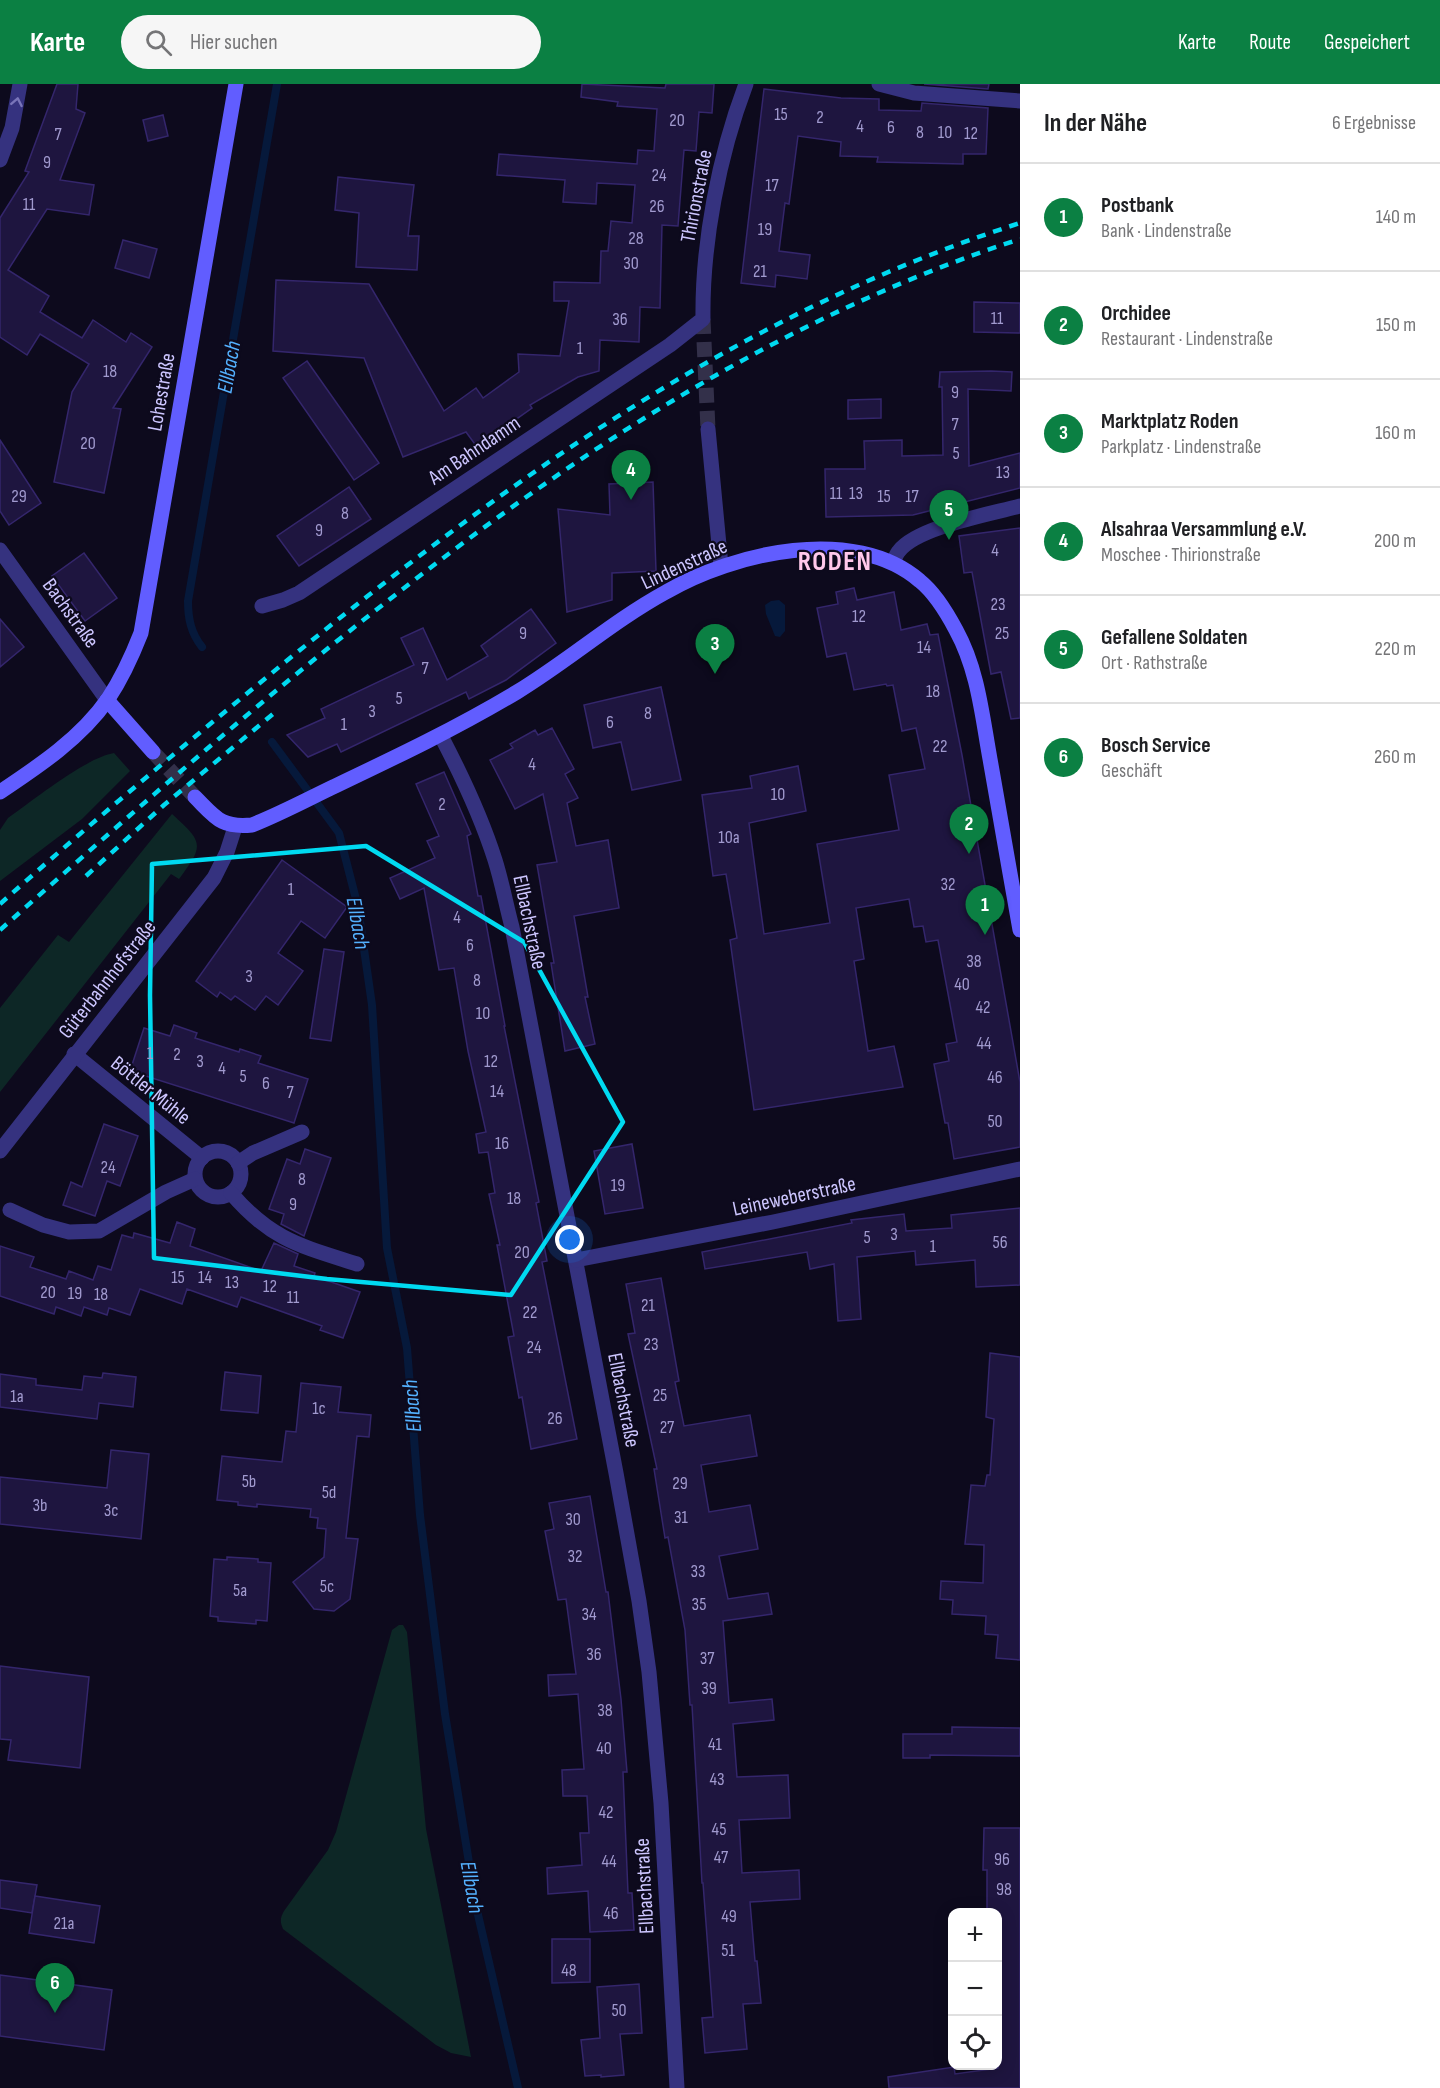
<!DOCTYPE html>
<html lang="de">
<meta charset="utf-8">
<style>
body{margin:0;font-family:"Sofia Sans Condensed",sans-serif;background:#f6f6f6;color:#202124}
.controls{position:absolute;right:18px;bottom:18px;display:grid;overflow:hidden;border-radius:12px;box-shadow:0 3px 15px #0003}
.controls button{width:54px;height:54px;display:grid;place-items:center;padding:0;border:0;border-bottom:2px solid #e0e0e0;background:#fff;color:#202124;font:30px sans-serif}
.you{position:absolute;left:570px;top:1156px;width:21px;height:21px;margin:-15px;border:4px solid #fff;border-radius:50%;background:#1a73e8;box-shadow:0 0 0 9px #1a73e833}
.badge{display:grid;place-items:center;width:39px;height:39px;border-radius:50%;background:#0b8043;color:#fff;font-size:20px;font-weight:700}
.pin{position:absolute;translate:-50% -50px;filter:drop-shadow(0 2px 3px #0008)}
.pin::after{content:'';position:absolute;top:32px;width:21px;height:18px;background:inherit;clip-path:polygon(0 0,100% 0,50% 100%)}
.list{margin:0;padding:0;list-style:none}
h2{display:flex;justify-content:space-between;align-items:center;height:78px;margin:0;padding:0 24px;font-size:26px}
h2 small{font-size:20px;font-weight:400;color:#757577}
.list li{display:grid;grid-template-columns:39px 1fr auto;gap:18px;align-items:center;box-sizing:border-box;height:108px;padding:0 24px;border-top:2px solid #e0e0e0}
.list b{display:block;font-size:22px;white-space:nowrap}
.list p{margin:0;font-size:20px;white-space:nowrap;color:#757577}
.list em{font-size:20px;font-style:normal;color:#757577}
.icon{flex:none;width:33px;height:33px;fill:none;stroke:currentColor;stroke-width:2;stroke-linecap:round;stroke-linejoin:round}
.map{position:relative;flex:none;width:1020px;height:2004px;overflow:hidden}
header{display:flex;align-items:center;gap:36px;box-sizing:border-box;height:84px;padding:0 30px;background:#0b8043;color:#fff}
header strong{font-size:28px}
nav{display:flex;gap:33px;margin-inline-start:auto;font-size:21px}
.search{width:420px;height:54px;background:#f6f6f6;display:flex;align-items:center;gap:15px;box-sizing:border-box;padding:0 21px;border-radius:33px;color:#757577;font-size:22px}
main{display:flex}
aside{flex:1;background:#fff}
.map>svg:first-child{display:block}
.green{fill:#0d2726}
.water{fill:#06193b}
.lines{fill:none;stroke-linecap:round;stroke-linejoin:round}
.stream{stroke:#06193b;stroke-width:8}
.building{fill:#1e153f;stroke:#34266c;stroke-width:1.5}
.street-tunnel{stroke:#33304a;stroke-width:15;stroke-dasharray:15 8;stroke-linecap:butt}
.secondary-tunnel{stroke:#33304a;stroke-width:15;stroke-dasharray:15 8;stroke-linecap:butt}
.street{stroke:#35327f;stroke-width:15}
.secondary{stroke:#615dff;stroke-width:15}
.rail{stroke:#00daf1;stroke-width:4.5;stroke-dasharray:9 8;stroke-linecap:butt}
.oneway{stroke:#7975b9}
.marked{fill:none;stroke:#00daf1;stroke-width:4.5;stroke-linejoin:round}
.labels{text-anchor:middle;stroke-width:4.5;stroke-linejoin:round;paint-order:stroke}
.number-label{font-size:18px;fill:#a19acf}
.street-label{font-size:21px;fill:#cdc6ff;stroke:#0d0a1d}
.water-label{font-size:22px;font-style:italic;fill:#54b1ff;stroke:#0d0a1d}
.district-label{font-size:27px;font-weight:bold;letter-spacing:1.5px;fill:#ffc8eb;stroke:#0d0a1d}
</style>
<header>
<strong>Karte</strong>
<div class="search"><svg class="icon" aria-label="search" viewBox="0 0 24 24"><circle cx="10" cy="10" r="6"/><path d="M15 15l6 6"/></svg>Hier suchen</div>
<nav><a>Karte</a><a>Route</a><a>Gespeichert</a></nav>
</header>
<main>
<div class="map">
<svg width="1020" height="2004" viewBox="0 0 1020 2004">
<rect width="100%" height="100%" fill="#0d0a1d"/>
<g class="green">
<path d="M114 669 130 687 82 735 0 797V746L8 734C34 716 85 674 114 669Z"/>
<path d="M172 730C204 759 204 761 179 795L171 790 0 1008V924L58 851 69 858Z"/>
<path d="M399 1541H403L407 1548 426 1745 471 1973 451 1969 436 1961 283 1845C280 1838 280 1834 284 1827L328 1766 336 1748 392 1546Z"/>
</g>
<polygon class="water" points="779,516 785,521 785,547 780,553 775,552 766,530 765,521 771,517"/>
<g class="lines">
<g class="stream">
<path d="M202 563C191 549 188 535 188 517L277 0"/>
<polyline points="272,658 339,749 358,823 372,921 387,1164 407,1264 420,1431 445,1630 476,1822 518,2004"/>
</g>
</g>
<g class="building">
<polygon points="57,0 78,0 76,25 85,29 60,96 94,101 89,131 47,125 8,186 49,212 40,228 82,254 93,236 126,258 131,249 152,263 113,324 121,325 104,409 54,398 72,308 89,280 40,250 27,271 0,253 0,134 29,88 25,87"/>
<polygon points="582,0 665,4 666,0 714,0 712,29 699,28 696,67 684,66 678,142 662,141 660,224 640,223 639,258 600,256 599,287 578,293 530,321 532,324 477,363 466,348 403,373 364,274 273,267 276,196 369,200 444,327 476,304 483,314 519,288 518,270 560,272 569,217 554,217 554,198 600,199 601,167 608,167 611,137 632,139 635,101 597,99 596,120 563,118 565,96 497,91 499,70 637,80 638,66 654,67 657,25 617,22 618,18 581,13"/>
<polygon points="924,0 989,0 988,5"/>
<polygon points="764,5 841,14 879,15 879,26 921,27 922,19 988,24 986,70 963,70 963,80 877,78 878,73 840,72 841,58 798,52 789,120 785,119 779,167 810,171 807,195 776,191 775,203 741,199"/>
<polygon points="163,31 168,52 148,57 143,36"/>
<polygon points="338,93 414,101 408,152 419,152 417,186 356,183 359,129 335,126"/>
<polygon points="123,156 157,165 149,194 115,184"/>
<polygon points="974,218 1020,219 1020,249 974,248"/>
<polygon points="307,277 379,379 354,396 283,294"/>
<polygon points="991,287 1012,288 1011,307 968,305 969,382 1020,369 1020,404 913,431 826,433 825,385 865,385 864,357 902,356 902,372 943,371 942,303 939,303 940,288"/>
<polygon points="881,315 881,334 848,335 848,316"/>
<polygon points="0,356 41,419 9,441 0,427"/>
<polygon points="653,398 656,487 612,489 612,516 567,528 558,425 610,431 609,400"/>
<polygon points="349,403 371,435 299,482 277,452"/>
<polygon points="1020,444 1020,634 1011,635 1001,588 991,590 972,488 964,489 959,452"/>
<polygon points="84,469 117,514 85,537 52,492"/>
<polygon points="854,504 857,516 894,508 901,546 927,540 930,551 938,550 962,671 1020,998 1020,1063 954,1075 948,1039 945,1039 934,980 949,977 946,960 957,958 938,856 926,858 923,842 914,843 909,815 856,824 864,875 854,877 868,967 894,962 903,1003 754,1026 730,856 737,854 726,790 713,792 702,711 752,704 750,692 798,682 806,727 749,739 764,850 830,839 817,760 899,746 889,691 925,685 916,644 902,647 893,601 887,602 886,600 854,606 846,569 827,573 817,524 838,520 836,508"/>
<polygon points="531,525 556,559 506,596 469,615 466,608 341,668 337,660 308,673 287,651 325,634 321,625 414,581 401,554 423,544 447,596 488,572 481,562"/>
<polygon points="0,535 24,563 0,583"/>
<polygon points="661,603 681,696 632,706 621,658 593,664 584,621"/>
<polygon points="552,644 574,685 565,690 578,714 567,719 576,762 608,756 619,824 574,832 588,913 585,913 595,960 565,967 551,879 554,879 537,781 557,778 543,710 515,725 490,676 513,664 510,660 535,646 538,651"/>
<polygon points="444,688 471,750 467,752 478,812 481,812 505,942 504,942 539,1118 536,1119 547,1177 542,1178 577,1355 531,1365 522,1313 519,1314 508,1253 514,1252 497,1161 500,1161 489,1110 495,1109 488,1068 479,1069 476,1050 486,1048 468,967 454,884 439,886 424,804 400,815 390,794 435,774 427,757 439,752 416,700"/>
<polygon points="282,776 347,823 325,854 301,837 278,869 303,887 278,921 266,912 255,926 235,912 231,916 220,908 217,913 196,897"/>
<polygon points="324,865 344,868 331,957 310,954"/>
<polygon points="174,941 197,949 195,954 239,968 240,965 261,972 258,979 308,995 294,1039 130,987 144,944 170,952"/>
<polygon points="104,1040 138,1052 120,1102 107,1097 95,1132 63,1121 71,1098 82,1103"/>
<polygon points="632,1060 643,1124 605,1130 594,1067"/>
<polygon points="305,1065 331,1074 304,1152 281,1140 284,1130 269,1125 287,1075 300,1080"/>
<polygon points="1020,1124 1020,1201 976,1203 975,1176 916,1181 915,1167 857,1173 861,1235 838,1237 834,1180 810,1185 807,1168 705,1185 702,1168 852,1139 851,1136 904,1130 906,1147 952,1144 951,1131"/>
<polygon points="177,1138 195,1145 190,1162 261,1187 274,1159 298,1170 294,1182 315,1189 314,1192 360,1208 343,1254 320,1246 322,1242 241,1213 237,1223 187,1205 182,1220 140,1205 130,1231 109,1224 107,1231 84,1223 81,1232 56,1223 54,1230 0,1212 0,1162 34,1173 30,1183 66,1195 69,1187 93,1196 98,1182 111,1186 122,1151 133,1154 134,1149 170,1159"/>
<polygon points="661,1194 679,1297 675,1298 684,1342 750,1331 757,1372 701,1381 709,1428 750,1421 758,1465 719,1472 728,1515 768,1509 772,1530 723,1537 729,1619 772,1615 774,1636 733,1640 737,1693 788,1691 790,1734 739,1736 742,1789 799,1786 800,1815 750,1818 755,1877 757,1877 761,1919 743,1920 747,1965 705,1969 702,1934 713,1933 703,1799 702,1799 692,1621 690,1621 685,1546 668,1453 665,1454 654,1385 657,1385 628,1250 635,1249 626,1200"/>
<polygon points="990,1269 1020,1273 1020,1576 996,1574 998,1551 985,1550 986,1532 952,1530 953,1516 940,1515 941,1497 983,1499 984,1461 965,1460 971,1401 985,1402 987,1391 990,1391 994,1335 986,1333"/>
<polygon points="225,1288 261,1292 258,1329 221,1326"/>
<polygon points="103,1289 136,1293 133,1323 99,1319 97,1335 0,1323 0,1290 36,1295 36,1301 82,1306 84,1292 102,1294"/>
<polygon points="301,1299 341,1303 338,1328 371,1331 369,1353 357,1352 346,1454 358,1455 350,1515 334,1527 314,1525 293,1498 324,1473 326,1445 317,1444 318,1434 310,1433 311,1425 257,1420 257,1423 238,1421 238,1418 217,1416 222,1372 282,1378 286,1347 296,1348"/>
<polygon points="111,1366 149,1370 141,1455 0,1440 0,1393 107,1404"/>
<polygon points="590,1412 606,1508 608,1508 621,1615 627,1688 623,1688 628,1809 632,1809 634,1846 590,1848 588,1807 548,1810 547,1784 582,1781 580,1749 589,1749 587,1712 563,1712 562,1686 584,1685 578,1610 549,1612 548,1591 576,1590 566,1515 558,1516 545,1447 554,1445 549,1419"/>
<polygon points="227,1473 258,1475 258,1478 271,1479 267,1537 256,1536 256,1540 218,1537 218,1533 210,1532 214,1475 227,1476"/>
<polygon points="0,1582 89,1593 80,1684 8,1676 11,1656 0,1655"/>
<polygon points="952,1643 1020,1644 1020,1672 930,1671 930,1674 903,1674 903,1650 952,1650"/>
<polygon points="984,1744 1020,1744 1020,2004 889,2004 888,1993 954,1983 955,1990 998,1984 1000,1854 998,1854 998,1828 987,1828 987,1786 983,1786"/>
<polygon points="0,1796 37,1801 32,1829 0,1824"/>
<polygon points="35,1812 100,1822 94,1859 29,1849"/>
<polygon points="552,1855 590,1855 590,1898 552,1899"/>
<polygon points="0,1891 112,1906 104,1966 0,1952"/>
<polygon points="639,1900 642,1949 620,1950 624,1991 601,1993 601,1991 585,1992 581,1956 600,1954 597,1903"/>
</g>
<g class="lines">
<polyline class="street-tunnel" points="703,235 708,345"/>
<polyline class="secondary-tunnel" points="153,668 195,713"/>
<g class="street">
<polyline points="879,0 914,9 1020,17"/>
<polyline points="0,76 12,44 20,0"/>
<polyline points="708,345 721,482"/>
<polyline points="0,466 107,616"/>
<path d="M893 479C895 475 896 470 899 467 917 443 991 430 1020 422"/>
<path d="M262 522 283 516 299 509 670 261 703 235C702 159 719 71 746 0"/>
<path d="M441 652C462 692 481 732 495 776 502 798 506 821 512 843L616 1389 639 1517 649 1588 661 1719 677 2004"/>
<polyline points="74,970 202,1074"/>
<circle cx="218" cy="1090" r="23"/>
<polyline points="0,1067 214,794 227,768 235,743"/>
<polyline points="238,1079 253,1069 302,1048"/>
<path d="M231 1109C271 1156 301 1162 357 1180"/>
<polyline points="10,1126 43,1141 69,1148 99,1147 166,1108 195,1095"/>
<polyline points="576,1176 773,1138 1020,1085"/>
</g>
<g class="secondary">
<polyline points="107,616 153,668"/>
<path d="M0 708C39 682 81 654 108 615 122 594 132 572 141 549L236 0"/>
<path d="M195 713C216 734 221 744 252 741 280 730 306 716 333 703 396 673 457 644 517 608 568 577 613 537 666 508 733 469 854 440 920 497 935 509 947 529 956 546 978 586 982 631 990 675 1000 733 1010 789 1020 846"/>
</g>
<g class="rail">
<polyline points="86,792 164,721 273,630"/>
<path d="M0 820C93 737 188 658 284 579 510 395 739 229 1020 139"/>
<path d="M0 846C126 734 252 623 385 519 579 366 783 232 1020 155"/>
</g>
</g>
<defs><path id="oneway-chevron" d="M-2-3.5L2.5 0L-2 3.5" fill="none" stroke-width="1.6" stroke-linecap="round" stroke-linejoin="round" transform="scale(1.5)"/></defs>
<use class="oneway" href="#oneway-chevron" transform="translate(17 18) rotate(-79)"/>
<path class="marked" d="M366 762 524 858 623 1038 511 1211 327 1195 154 1174 150 911 152 780Z"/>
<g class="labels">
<g class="number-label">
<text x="781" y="36">15</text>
<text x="820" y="39">2</text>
<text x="677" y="42">20</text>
<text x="860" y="48">4</text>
<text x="891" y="49">6</text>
<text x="920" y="54">8</text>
<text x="945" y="54">10</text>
<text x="971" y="55">12</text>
<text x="58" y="56">7</text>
<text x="47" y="84">9</text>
<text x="659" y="97">24</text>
<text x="772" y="107">17</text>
<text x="29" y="126">11</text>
<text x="657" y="128">26</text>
<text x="765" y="151">19</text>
<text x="636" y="160">28</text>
<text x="631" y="185">30</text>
<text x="760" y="193">21</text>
<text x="997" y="240">11</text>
<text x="620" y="241">36</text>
<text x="580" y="270">1</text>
<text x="110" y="293">18</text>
<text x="955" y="314">9</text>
<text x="955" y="346">7</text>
<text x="88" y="365">20</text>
<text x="956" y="375">5</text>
<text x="1003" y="394">13</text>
<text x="836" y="415">11</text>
<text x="856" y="415">13</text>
<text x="19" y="418">29</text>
<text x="884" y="418">15</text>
<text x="912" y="418">17</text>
<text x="345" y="435">8</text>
<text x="319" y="452">9</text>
<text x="995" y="472">4</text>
<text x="998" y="526">23</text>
<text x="859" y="538">12</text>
<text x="523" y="555">9</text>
<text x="1002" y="555">25</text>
<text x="924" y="569">14</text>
<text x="425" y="590">7</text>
<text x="933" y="613">18</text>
<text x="399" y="620">5</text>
<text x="372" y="633">3</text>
<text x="648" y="635">8</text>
<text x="610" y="644">6</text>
<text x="344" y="646">1</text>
<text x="940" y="668">22</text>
<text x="532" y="686">4</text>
<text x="778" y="716">10</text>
<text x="442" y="726">2</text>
<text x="729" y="759">10a</text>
<text x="948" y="806">32</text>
<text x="291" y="811">1</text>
<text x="457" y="839">4</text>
<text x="470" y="867">6</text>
<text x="974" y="883">38</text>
<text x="249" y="898">3</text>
<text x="477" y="902">8</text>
<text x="962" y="906">40</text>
<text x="983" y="929">42</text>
<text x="483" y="935">10</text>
<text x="984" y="965">44</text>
<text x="150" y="975">1</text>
<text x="177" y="976">2</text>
<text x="200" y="983">3</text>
<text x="491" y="983">12</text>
<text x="222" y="990">4</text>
<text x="243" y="998">5</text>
<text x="995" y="999">46</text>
<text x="266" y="1005">6</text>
<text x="497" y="1013">14</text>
<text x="290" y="1014">7</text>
<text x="995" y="1043">50</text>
<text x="502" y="1065">16</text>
<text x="108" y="1089">24</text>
<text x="302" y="1101">8</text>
<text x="618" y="1107">19</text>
<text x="514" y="1120">18</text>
<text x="293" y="1126">9</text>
<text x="894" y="1156">3</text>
<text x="867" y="1159">5</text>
<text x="1000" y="1164">56</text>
<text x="933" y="1168">1</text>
<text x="522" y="1174">20</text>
<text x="178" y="1199">15</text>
<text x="205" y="1199">14</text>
<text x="232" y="1204">13</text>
<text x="270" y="1208">12</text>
<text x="48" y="1214">20</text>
<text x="75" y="1215">19</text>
<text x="101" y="1216">18</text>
<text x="293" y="1219">11</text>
<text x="648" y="1227">21</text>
<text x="530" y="1234">22</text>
<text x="651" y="1266">23</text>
<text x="534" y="1269">24</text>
<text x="660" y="1317">25</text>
<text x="17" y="1318">1a</text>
<text x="319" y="1330">1c</text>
<text x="555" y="1340">26</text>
<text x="667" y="1349">27</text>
<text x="249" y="1403">5b</text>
<text x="680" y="1405">29</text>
<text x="329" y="1414">5d</text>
<text x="40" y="1427">3b</text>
<text x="111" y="1432">3c</text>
<text x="681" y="1439">31</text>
<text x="573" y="1441">30</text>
<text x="575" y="1478">32</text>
<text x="698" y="1493">33</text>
<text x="327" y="1508">5c</text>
<text x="240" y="1512">5a</text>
<text x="699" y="1526">35</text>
<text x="589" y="1536">34</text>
<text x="594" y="1576">36</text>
<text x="707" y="1580">37</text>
<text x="709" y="1610">39</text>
<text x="605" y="1632">38</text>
<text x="715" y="1666">41</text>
<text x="604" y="1670">40</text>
<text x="717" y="1701">43</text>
<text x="606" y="1734">42</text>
<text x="719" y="1751">45</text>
<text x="721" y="1779">47</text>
<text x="1002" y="1781">96</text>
<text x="609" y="1783">44</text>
<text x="1004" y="1811">98</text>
<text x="611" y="1835">46</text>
<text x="729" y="1838">49</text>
<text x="64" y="1845">21a</text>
<text x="728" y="1872">51</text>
<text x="569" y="1892">48</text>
<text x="619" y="1932">50</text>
</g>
<g class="street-label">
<text transform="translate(696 112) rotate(-79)" y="7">Thirionstraße</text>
<text transform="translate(161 308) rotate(-80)" y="7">Lohestraße</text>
<text transform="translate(474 366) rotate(-34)" y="7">Am Bahndamm</text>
<text transform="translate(684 480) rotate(-25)" y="7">Lindenstraße</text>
<text transform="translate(71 529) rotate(54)" y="7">Bachstraße</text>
<text transform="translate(530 838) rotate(78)" y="7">Ellbachstraße</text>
<text transform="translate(107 895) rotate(-52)" y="7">Güterbahnhofstraße</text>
<text transform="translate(151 1006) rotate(39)" y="7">Böttler Mühle</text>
<text transform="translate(794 1112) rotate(-12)" y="7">Leineweberstraße</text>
<text transform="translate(624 1316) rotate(79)" y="7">Ellbachstraße</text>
<text transform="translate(644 1802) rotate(-93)" y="7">Ellbachstraße</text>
</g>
<g class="water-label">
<text transform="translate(228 283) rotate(-80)" y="8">Ellbach</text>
<text transform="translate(359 839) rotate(80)" y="8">Ellbach</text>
<text transform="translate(411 1322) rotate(-95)" y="8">Ellbach</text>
<text transform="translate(473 1803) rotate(80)" y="8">Ellbach</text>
</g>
<g class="district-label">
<text x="835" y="486">RODEN</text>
</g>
</g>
</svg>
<div class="controls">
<button>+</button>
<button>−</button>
<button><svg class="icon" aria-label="locate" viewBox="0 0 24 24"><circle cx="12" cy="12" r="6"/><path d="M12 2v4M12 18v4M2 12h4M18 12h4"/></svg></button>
</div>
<div class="you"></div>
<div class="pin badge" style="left:985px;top:851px">1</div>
<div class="pin badge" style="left:969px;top:770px">2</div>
<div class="pin badge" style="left:715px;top:590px">3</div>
<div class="pin badge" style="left:631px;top:416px">4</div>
<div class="pin badge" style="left:949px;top:456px">5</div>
<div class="pin badge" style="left:55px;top:1929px">6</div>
</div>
<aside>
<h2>In der Nähe<small>6 Ergebnisse</small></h2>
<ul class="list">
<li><span class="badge">1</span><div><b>Postbank</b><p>Bank · Lindenstraße</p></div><em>140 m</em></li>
<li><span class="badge">2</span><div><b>Orchidee</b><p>Restaurant · Lindenstraße</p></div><em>150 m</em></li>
<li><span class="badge">3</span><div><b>Marktplatz Roden</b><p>Parkplatz · Lindenstraße</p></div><em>160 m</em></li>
<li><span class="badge">4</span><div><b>Alsahraa Versammlung e.V.</b><p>Moschee · Thirionstraße</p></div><em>200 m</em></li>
<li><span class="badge">5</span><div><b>Gefallene Soldaten</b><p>Ort · Rathstraße</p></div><em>220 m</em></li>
<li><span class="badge">6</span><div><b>Bosch Service</b><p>Geschäft</p></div><em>260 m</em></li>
</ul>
</aside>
</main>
